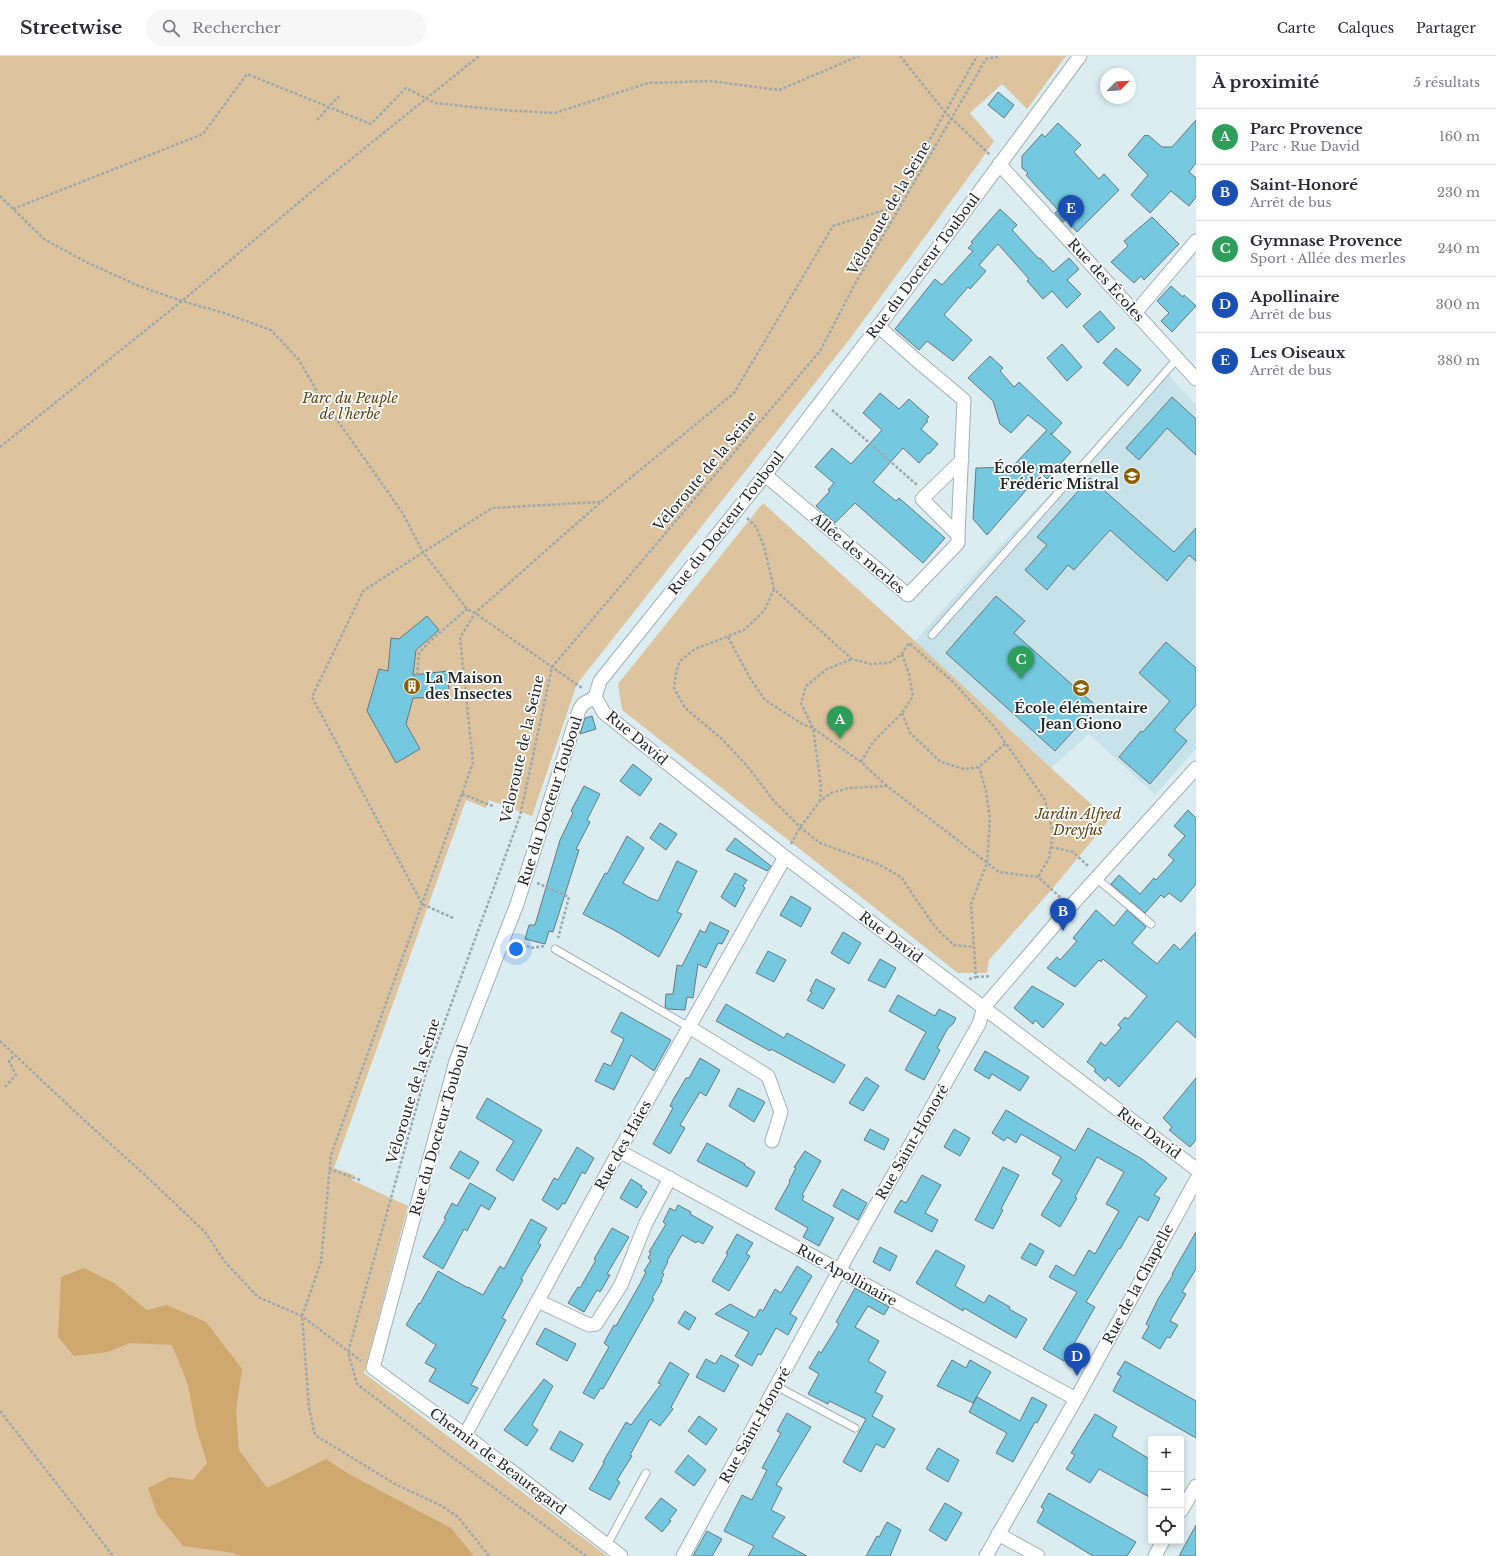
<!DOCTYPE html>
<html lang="fr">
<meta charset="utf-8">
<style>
body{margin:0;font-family:"Libre Baskerville",serif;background:#f7f7f7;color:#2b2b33}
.controls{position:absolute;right:12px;bottom:12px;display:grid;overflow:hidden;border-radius:4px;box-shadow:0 2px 6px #0003}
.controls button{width:36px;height:36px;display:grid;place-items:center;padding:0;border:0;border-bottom:1px solid #e1e1e2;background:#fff;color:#2b2b33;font:20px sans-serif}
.compass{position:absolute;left:1100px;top:12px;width:36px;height:36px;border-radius:50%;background:#fff;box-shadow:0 2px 6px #0003;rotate:66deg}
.you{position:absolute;left:516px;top:893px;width:14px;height:14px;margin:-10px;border:3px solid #fff;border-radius:50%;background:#1a73e8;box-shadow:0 0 0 6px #1a73e833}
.badge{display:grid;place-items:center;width:26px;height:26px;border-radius:50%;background:#b45309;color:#fff;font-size:13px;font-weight:700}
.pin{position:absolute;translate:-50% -33px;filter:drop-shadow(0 1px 2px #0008)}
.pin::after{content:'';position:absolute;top:21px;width:14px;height:12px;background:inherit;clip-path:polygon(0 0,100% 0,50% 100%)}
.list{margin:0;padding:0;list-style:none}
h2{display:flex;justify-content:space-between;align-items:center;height:52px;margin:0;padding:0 16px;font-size:17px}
h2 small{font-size:13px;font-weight:400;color:#7c7c81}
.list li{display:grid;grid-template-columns:26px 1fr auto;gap:12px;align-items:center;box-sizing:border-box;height:56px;padding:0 16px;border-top:1px solid #e1e1e2}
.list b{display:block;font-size:15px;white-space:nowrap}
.list p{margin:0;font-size:13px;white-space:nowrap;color:#7c7c81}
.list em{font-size:13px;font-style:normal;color:#7c7c81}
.icon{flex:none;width:22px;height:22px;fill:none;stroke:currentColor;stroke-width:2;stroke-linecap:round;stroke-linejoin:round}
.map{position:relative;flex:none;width:1196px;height:1500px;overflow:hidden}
header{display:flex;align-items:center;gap:24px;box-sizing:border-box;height:56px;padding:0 20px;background:#fff;border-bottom:1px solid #e1e1e2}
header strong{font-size:19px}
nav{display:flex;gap:22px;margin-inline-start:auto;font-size:14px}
.search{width:280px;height:36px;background:#f7f7f7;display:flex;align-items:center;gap:10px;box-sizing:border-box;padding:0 14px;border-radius:22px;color:#7c7c81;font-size:15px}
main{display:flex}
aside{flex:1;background:#fff}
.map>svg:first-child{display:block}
.built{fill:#c8e2ea}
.green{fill:#ddc49f}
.forest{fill:#cea86e}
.building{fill:#74c8df;stroke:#69787d}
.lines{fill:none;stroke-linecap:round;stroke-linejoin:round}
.service-casing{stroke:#a0b0b5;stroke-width:9}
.minor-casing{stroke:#a0b0b5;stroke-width:15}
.path{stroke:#9ca9ad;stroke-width:2.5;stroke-dasharray:3 2;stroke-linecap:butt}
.service{stroke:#fff;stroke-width:7}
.minor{stroke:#fff;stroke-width:13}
.labels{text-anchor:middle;stroke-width:3.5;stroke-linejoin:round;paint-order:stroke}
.street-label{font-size:14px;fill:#22282a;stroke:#fff}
.park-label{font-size:14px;font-style:italic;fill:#5d4315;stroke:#fff}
.poi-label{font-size:14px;font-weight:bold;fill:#22282a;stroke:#fff;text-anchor:end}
</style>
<header>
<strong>Streetwise</strong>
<div class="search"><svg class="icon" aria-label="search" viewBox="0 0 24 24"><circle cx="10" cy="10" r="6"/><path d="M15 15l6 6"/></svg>Rechercher</div>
<nav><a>Carte</a><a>Calques</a><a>Partager</a></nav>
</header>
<main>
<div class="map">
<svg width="1196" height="1500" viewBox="0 0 1196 1500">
<rect width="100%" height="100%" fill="#dcedf2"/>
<polygon class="built" points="1167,317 1196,349 1196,693 1155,739 1089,678 1051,712 915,585 999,491"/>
<g class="green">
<polygon points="0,0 1066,0 1027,53 1002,28 970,57 994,85 979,107 849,284 577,628 532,760 489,744 486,752 466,744 334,1112 354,1119 352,1124 408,1150 364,1317 607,1500 0,1500"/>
<polygon points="763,447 915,585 1051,712 1109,764 1053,832 989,904 987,917 958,917 622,654 618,628"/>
</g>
<polygon class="forest" points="84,1212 114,1227 147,1254 167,1249 206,1266 242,1313 236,1355 239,1394 267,1432 326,1403 347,1417 451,1472 474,1500 240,1500 234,1497 183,1490 157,1458 148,1432 170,1421 193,1424 207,1407 196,1371 188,1329 172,1289 130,1287 108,1296 74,1300 58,1281 61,1221"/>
<g class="building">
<polygon points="998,36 1014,49 1004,62 988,49"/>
<polygon points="1196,64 1196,107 1189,116 1196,122 1196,141 1189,150 1171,135 1150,157 1131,139 1148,119 1128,99 1145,79 1147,80 1148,79 1162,91 1172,91"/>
<polygon points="1058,67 1081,89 1074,96 1099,123 1104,118 1119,134 1077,176 1066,164 1063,166 1055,157 1058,154 1026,119 1028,117 1022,112 1022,100 1042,78 1045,81"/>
<polygon points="1000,153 1017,169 1012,174 1039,203 1040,202 1053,216 1069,202 1079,213 1067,224 1081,238 1067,252 1052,235 1043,243 1027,225 1029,223 998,188 979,209 986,215 970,233 968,231 944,259 972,284 953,305 927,285 919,294 895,273 935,223 942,229 973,195 968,192 973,187 971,186"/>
<polygon points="1152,161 1179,188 1144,224 1141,220 1134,227 1111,206 1128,190 1124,185"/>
<polygon points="1171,230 1183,241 1184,239 1196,250 1172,276 1161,265 1169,257 1157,245"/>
<polygon points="1100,255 1115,272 1098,287 1083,270"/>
<polygon points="1062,288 1082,311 1067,325 1047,302"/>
<polygon points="1116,292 1141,314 1128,330 1103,307"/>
<polygon points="990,300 1003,312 1000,315 1014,331 1019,326 1062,367 1052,378 1050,377 1071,396 1047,423 1041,417 987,479 973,463 976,412 1012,411 1047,374 1028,359 1011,377 1000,368 993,345 968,322"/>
<polygon points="880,337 899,353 909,343 929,361 926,364 928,365 921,373 938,388 929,398 928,397 919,407 903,392 873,426 896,445 899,442 945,482 923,507 855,447 835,467 816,450 830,435 828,434 834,427 815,411 832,392 851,408 882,374 863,357"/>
<polygon points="1172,341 1196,363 1196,399 1167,372 1139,404 1126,392"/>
<polygon points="1090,422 1174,496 1196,472 1196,505 1189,499 1167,525 1110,474 1074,514 1068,509 1047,534 1025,514 1047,489 1037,481"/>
<polygon points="996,540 1025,565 1014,577 1096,650 1055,695 946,597"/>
<polygon points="427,560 439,574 416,594 413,619 448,615 449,641 413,642 406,668 420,693 396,707 367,655 379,613 388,615 391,582 399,583"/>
<polygon points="1166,586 1196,612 1196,649 1174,674 1187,685 1150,728 1119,701 1141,675 1143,676 1170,645 1139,617"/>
<polygon points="592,660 596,673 580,678 585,662"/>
<polygon points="633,708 652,723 640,740 620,725"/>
<polygon points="584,730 600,738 587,764 590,766 576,793 579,794 553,876 549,875 545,888 525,883 529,869 535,869 560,784 573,757 571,755"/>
<polygon points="1188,754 1196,762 1196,828 1181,846 1169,837 1164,842 1161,839 1145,857 1111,828 1119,819 1140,838 1154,822 1156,824 1174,804 1168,799 1185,780 1174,770"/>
<polygon points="660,767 677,778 666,794 650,782"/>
<polygon points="627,780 644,792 623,827 650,842 658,845 677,805 697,815 677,856 682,858 659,901 614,874 583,858 605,817 607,818"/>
<polygon points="735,782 771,810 767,815 726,794"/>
<polygon points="735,817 747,824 743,830 745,832 735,851 721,841"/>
<polygon points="791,840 811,852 801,871 780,859"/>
<polygon points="1096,854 1114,870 1127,854 1146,871 1132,887 1157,908 1174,888 1180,894 1196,876 1196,982 1177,965 1119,1031 1108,1021 1105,1025 1094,1015 1096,1013 1087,1006 1101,986 1105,990 1121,972 1118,969 1125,961 1128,963 1147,940 1103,903 1101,906 1099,904 1075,931 1047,912 1057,901 1060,904 1077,885 1073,882"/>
<polygon points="710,866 729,875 722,888 718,887 706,912 698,908 693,942 687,941 685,954 668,953 665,951 666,938 673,938 677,909 682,910 700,874 705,877"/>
<polygon points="843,876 861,887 849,908 831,897"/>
<polygon points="768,895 786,904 774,926 756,917"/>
<polygon points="880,903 896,912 885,932 868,924"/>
<polygon points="816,923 835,933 823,953 807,944 812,936 810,935"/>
<polygon points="1032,930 1064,948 1043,972 1035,964 1033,968 1014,952"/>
<polygon points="898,939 935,960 939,953 956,962 953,968 948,972 937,992 940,994 924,1024 905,1014 926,976 889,955"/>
<polygon points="726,948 784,982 787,977 845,1009 834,1027 771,993 770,995 716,965"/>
<polygon points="621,956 671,984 654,1015 631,999 614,1034 595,1025 604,1007 611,1010 624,983 611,976"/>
<polygon points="985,995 1029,1021 1020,1035 992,1018 989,1023 974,1014"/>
<polygon points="700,1002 720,1014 706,1040 700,1036 680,1069 685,1072 670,1098 653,1088 673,1052 670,1050 674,1042 686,1022 689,1022"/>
<polygon points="866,1021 879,1030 863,1055 849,1047"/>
<polygon points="1196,1022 1196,1084 1190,1091 1169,1074 1172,1071 1163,1062"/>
<polygon points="738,1032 765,1046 754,1066 729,1050"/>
<polygon points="487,1042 542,1074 513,1125 496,1114 514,1085 476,1062"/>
<polygon points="1006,1054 1075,1095 1088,1072 1142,1103 1167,1122 1154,1139 1160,1142 1148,1165 1139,1160 1120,1193 1119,1192 1086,1246 1095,1251 1064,1305 1043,1293 1077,1236 1049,1221 1056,1209 1074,1220 1089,1194 1095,1198 1119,1155 1106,1148 1124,1116 1097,1101 1075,1141 1077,1142 1060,1171 1041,1159 1062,1124 1052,1118 1061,1101 1021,1078 1016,1087 1007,1081 1004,1085 992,1077"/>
<polygon points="870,1073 889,1083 884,1094 864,1084"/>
<polygon points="954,1073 970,1082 960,1100 944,1091"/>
<polygon points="707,1087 745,1108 744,1109 755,1116 747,1131 697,1105"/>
<polygon points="577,1091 594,1102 585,1118 582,1116 565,1148 563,1147 558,1154 542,1144 554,1122 558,1124"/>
<polygon points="460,1095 479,1106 469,1123 450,1112"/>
<polygon points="805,1095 821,1105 802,1139 804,1140 802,1144 834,1162 819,1190 803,1181 808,1172 775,1153 790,1126 789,1125 796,1112 794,1111"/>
<polygon points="1003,1111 1019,1119 1001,1153 1003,1154 993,1173 975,1164"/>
<polygon points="922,1119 941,1129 925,1157 938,1164 932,1176 894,1156 901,1144 906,1147"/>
<polygon points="631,1123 642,1130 641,1132 647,1136 637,1152 620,1142"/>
<polygon points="470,1127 496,1142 489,1154 481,1149 467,1175 464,1173 443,1213 423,1201 446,1163 444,1162 452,1147 457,1150"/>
<polygon points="842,1133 867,1147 858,1164 833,1150"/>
<polygon points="678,1149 691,1156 690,1158 713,1171 703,1188 698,1185 696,1187 682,1179 667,1205 668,1206 662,1217 664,1218 661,1224 662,1225 652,1242 654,1243 603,1333 601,1332 594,1343 583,1337 609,1291 604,1287 614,1269 616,1270 640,1228 646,1216 644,1215 651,1204 648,1202 651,1197 649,1196 666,1168 663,1166 670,1152 675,1155"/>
<polygon points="531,1163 547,1172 538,1187 541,1189 521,1223 523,1224 502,1262 506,1264 471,1329 478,1332 468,1348 429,1325 436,1313 425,1307 436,1289 406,1269 419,1247 420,1248 438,1215 468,1232 468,1231 483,1239 500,1210 504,1213"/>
<polygon points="612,1172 629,1181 607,1218 610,1219 600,1236 597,1234 584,1256 568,1247 578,1231 580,1232 596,1204 594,1203"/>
<polygon points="1196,1176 1196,1213 1182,1236 1186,1238 1170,1265 1178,1269 1170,1282 1167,1281 1160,1293 1142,1282 1149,1270 1146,1268 1158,1243 1173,1219 1172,1218"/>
<polygon points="737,1178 753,1187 746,1198 750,1200 729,1235 712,1225 728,1198 726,1197"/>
<polygon points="1030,1187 1044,1195 1036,1210 1021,1202"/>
<polygon points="880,1191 897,1200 890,1215 873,1206"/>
<polygon points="936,1194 965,1210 955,1230 984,1247 989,1239 1010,1251 1009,1253 1027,1263 1016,1282 964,1252 963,1255 916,1227"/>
<polygon points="797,1210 812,1220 790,1258 797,1262 788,1279 776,1272 761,1299 758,1298 752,1310 735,1300 749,1276 715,1258 730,1248 755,1262 760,1253 763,1255 775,1233 781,1237"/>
<polygon points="855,1232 889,1251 884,1259 868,1250 855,1271 879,1285 868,1305 886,1316 875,1336 883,1340 872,1360 895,1373 884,1392 876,1388 861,1416 843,1406 866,1363 829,1345 828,1348 808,1338 819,1318 809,1312 819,1295 821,1297 839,1268 836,1266"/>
<polygon points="685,1255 696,1262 689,1274 678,1267"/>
<polygon points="545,1272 576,1288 567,1305 536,1288"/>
<polygon points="721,1299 739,1309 724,1336 696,1321 706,1303 715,1308"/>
<polygon points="952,1304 966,1312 970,1304 991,1316 973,1347 937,1330"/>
<polygon points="1125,1305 1196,1345 1196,1382 1113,1335 1121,1320 1117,1318"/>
<polygon points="670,1306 689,1318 671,1351 673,1353 660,1370 650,1363 630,1399 632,1400 617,1424 620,1426 610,1444 589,1433 604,1407 603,1406 626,1366 631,1369 661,1328 658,1327"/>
<polygon points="544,1323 553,1330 532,1369 538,1374 527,1390 504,1374"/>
<polygon points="977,1341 1020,1365 1032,1341 1047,1349 1037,1367 1035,1366 1013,1406 996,1397 1007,1377 969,1356"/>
<polygon points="787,1357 811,1371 776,1429 782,1432 771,1454 785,1461 772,1481 807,1500 748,1500 754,1490 724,1475 742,1439 752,1444 767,1414 762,1412 781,1377 777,1375"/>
<polygon points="1095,1358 1117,1371 1112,1380 1151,1404 1151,1442 1099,1413 1090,1427 1066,1413 1075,1399 1071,1397"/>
<polygon points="699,1360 717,1373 706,1389 688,1375"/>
<polygon points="560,1375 583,1388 573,1406 550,1393"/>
<polygon points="938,1392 959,1404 948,1426 926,1413"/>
<polygon points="688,1399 706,1414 694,1430 675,1416"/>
<polygon points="1049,1437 1136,1486 1127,1500 1093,1500 1037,1466 1044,1453 1041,1451"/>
<polygon points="661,1442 677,1454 669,1464 671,1465 662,1476 645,1462"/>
<polygon points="945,1447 962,1457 946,1485 929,1474"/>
<polygon points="887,1466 901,1474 890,1500 866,1500 877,1480 879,1481"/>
<polygon points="1196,1469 1196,1500 1179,1500"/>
<polygon points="707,1475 722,1483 712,1500 693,1500"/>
</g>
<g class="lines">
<g class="service-casing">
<g id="service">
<polyline points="932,579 1177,303"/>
<polyline points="1096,822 1151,868"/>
<polyline points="555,893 689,971"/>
<polyline points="776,1330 855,1372"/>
<polyline points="607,1489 646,1417"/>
</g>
</g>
<g class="minor-casing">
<g id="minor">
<polyline points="999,108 1196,323"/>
<polyline points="1135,257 1196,185"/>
<polyline points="878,270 914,302 964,344 958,479 922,443 962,404"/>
<polyline points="765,419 908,539 958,487 958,479"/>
<polyline points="595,641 604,657 785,801 1196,1113"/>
<polyline points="689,971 768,1020 781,1056 772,1085"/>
<polyline points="619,1095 1076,1343"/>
<polyline points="538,1245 589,1269 596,1268 621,1229 646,1167 670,1122"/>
<polyline points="465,1379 619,1095 785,801"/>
<polyline points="1181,1455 1196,1430"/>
<polyline points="998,1478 1038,1500"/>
<polyline points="621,1500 465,1379 373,1312 456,1005 517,848 579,654 583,648 595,641 600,625 765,419 925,209 1080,0"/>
<polyline points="683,1500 845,1204 979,968 984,951 1071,850 1196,712"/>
<polyline points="986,1500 1076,1343 1196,1124"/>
<polyline points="1155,1500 1163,1485"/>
</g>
</g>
<g class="path">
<polyline points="900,0 945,56 990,99"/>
<polyline points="317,64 339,40"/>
<polyline points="0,140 44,183 86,206 139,230 182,245 224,257 271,274 299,304 318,337 402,456 423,496 467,553 475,557 582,632"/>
<polyline points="13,153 203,78 247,18 371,68 406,32 435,47 501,54 555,57 648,27 710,25 779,34 859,0"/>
<polyline points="832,354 917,429"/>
<polyline points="0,391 182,245 329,121 479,0"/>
<polyline points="747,462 756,471 764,490 774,533 852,603 871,608 889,607 902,598 909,587 952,625 994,670 1045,744 1053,778 1049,802 1038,821"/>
<polyline points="774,533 764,555 744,574 695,593 680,605 676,617 674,632 685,652 721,682 748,711 774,745 800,771 820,787 878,808 901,821 933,868 943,879 954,889 974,891"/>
<polyline points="728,581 750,622 765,644 804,669 813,672 861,706 887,730"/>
<polyline points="417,619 419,597 429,586 467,553"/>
<polyline points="902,657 910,677 941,706 964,713 979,711 1006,687"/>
<polyline points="861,706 873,686 902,657 913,640 909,618 902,598"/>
<polyline points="462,738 493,750"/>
<polyline points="820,746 821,730 813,672 801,647 806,630 827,613 852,603"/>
<polyline points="791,788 800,771 808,761 819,746 831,737 849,732 887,730 999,816 1038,821 1061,842"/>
<polyline points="1051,791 1073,796 1088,810"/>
<polyline points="537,827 569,841 558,882"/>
<polyline points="453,862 422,848 312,641 363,535 492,452 600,446"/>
<polyline points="518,885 531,892 545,890"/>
<polyline points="976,921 991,920"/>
<polyline points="969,923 976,921 971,848 987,807 990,763 986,735 979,711"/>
<polyline points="0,985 85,1065 145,1119 205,1176 225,1206 258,1241 302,1260 361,1305"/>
<polyline points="5,1031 16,1019 9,1005 14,999"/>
<polyline points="329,1113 360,1124"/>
<polyline points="0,1355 113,1500"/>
<polyline points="489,1500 458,1461 442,1450 395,1428 315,1379 309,1352 302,1260 321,1206 331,1099 473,707 460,582 475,557 601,446 734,337 833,170 891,152 977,0"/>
<polyline points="586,1500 440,1392 357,1328 348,1296 426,1017 520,760 552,611 820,295 855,228 986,3 1000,0"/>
</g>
<use href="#service" class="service"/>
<use href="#minor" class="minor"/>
</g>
<defs>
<g id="school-disc" transform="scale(0.9)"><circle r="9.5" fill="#8b5f01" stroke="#fff"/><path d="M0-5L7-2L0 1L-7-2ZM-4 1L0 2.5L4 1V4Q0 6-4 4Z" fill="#fff"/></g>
<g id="building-disc" transform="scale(0.9)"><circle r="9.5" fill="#8b5f01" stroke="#fff"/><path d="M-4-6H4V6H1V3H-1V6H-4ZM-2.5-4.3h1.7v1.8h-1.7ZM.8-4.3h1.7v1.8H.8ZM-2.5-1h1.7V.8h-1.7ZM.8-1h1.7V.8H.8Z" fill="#fff"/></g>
</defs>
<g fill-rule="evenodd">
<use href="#school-disc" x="1132" y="420"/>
<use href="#building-disc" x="412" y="630"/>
<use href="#school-disc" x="1081" y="632"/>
</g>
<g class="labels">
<g class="street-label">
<text transform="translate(889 152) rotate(-60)" y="5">Véloroute de la Seine</text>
<text transform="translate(923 210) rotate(-53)" y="5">Rue du Docteur Touboul</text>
<text transform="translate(1106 224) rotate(48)" y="5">Rue des Écoles</text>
<text transform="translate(705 415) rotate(-50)" y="5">Véloroute de la Seine</text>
<text transform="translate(726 467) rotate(-52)" y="5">Rue du Docteur Touboul</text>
<text transform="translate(858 497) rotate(40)" y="5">Allée des merles</text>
<text transform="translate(637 682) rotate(40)" y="5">Rue David</text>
<text transform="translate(522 693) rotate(-77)" y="5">Véloroute de la Seine</text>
<text transform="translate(550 745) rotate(-72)" y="5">Rue du Docteur Touboul</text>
<text transform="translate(891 881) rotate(37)" y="5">Rue David</text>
<text transform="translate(413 1035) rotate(-73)" y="5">Véloroute de la Seine</text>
<text transform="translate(439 1074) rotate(-74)" y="5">Rue du Docteur Touboul</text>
<text transform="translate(1149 1077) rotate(37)" y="5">Rue David</text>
<text transform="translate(912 1086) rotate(-60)" y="5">Rue Saint-Honoré</text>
<text transform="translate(623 1089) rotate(-61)" y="5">Rue des Haies</text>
<text transform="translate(847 1219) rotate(29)" y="5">Rue Apollinaire</text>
<text transform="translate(1138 1228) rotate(-62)" y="5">Rue de la Chapelle</text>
<text transform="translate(755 1369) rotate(-61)" y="5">Rue Saint-Honoré</text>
<text transform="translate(498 1405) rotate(37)" y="5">Chemin de Beauregard</text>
</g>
<g class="park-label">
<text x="350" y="347">Parc du Peuple<tspan x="350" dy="16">de l'herbe</tspan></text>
<text x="1078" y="763">Jardin Alfred<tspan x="1078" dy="16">Dreyfus</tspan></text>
</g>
<g class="poi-label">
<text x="1119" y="417">École maternelle<tspan x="1119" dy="16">Frédéric Mistral</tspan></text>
<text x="425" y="627" text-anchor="start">La Maison<tspan x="425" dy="16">des Insectes</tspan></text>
<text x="1081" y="657" text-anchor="middle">École élémentaire<tspan x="1081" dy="16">Jean Giono</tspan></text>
</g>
</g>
</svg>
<div class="controls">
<button>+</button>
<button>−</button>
<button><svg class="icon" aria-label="locate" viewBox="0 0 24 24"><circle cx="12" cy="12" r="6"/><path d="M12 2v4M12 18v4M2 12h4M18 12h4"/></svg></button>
</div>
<svg class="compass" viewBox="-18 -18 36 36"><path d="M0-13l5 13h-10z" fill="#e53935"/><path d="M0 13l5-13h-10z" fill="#7c7c81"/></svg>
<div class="you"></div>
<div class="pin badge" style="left:840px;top:683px;background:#2e9e5b">A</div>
<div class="pin badge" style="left:1063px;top:875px;background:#1a4fb4">B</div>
<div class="pin badge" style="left:1021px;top:623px;background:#2e9e5b">C</div>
<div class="pin badge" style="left:1077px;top:1320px;background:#1a4fb4">D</div>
<div class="pin badge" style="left:1071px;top:172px;background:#1a4fb4">E</div>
</div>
<aside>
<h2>À proximité<small>5 résultats</small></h2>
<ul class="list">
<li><span class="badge" style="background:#2e9e5b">A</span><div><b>Parc Provence</b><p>Parc · Rue David</p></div><em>160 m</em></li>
<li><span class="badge" style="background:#1a4fb4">B</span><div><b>Saint-Honoré</b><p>Arrêt de bus</p></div><em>230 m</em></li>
<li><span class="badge" style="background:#2e9e5b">C</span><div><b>Gymnase Provence</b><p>Sport · Allée des merles</p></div><em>240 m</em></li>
<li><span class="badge" style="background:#1a4fb4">D</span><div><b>Apollinaire</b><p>Arrêt de bus</p></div><em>300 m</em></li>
<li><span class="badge" style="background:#1a4fb4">E</span><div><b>Les Oiseaux</b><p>Arrêt de bus</p></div><em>380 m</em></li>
</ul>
</aside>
</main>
